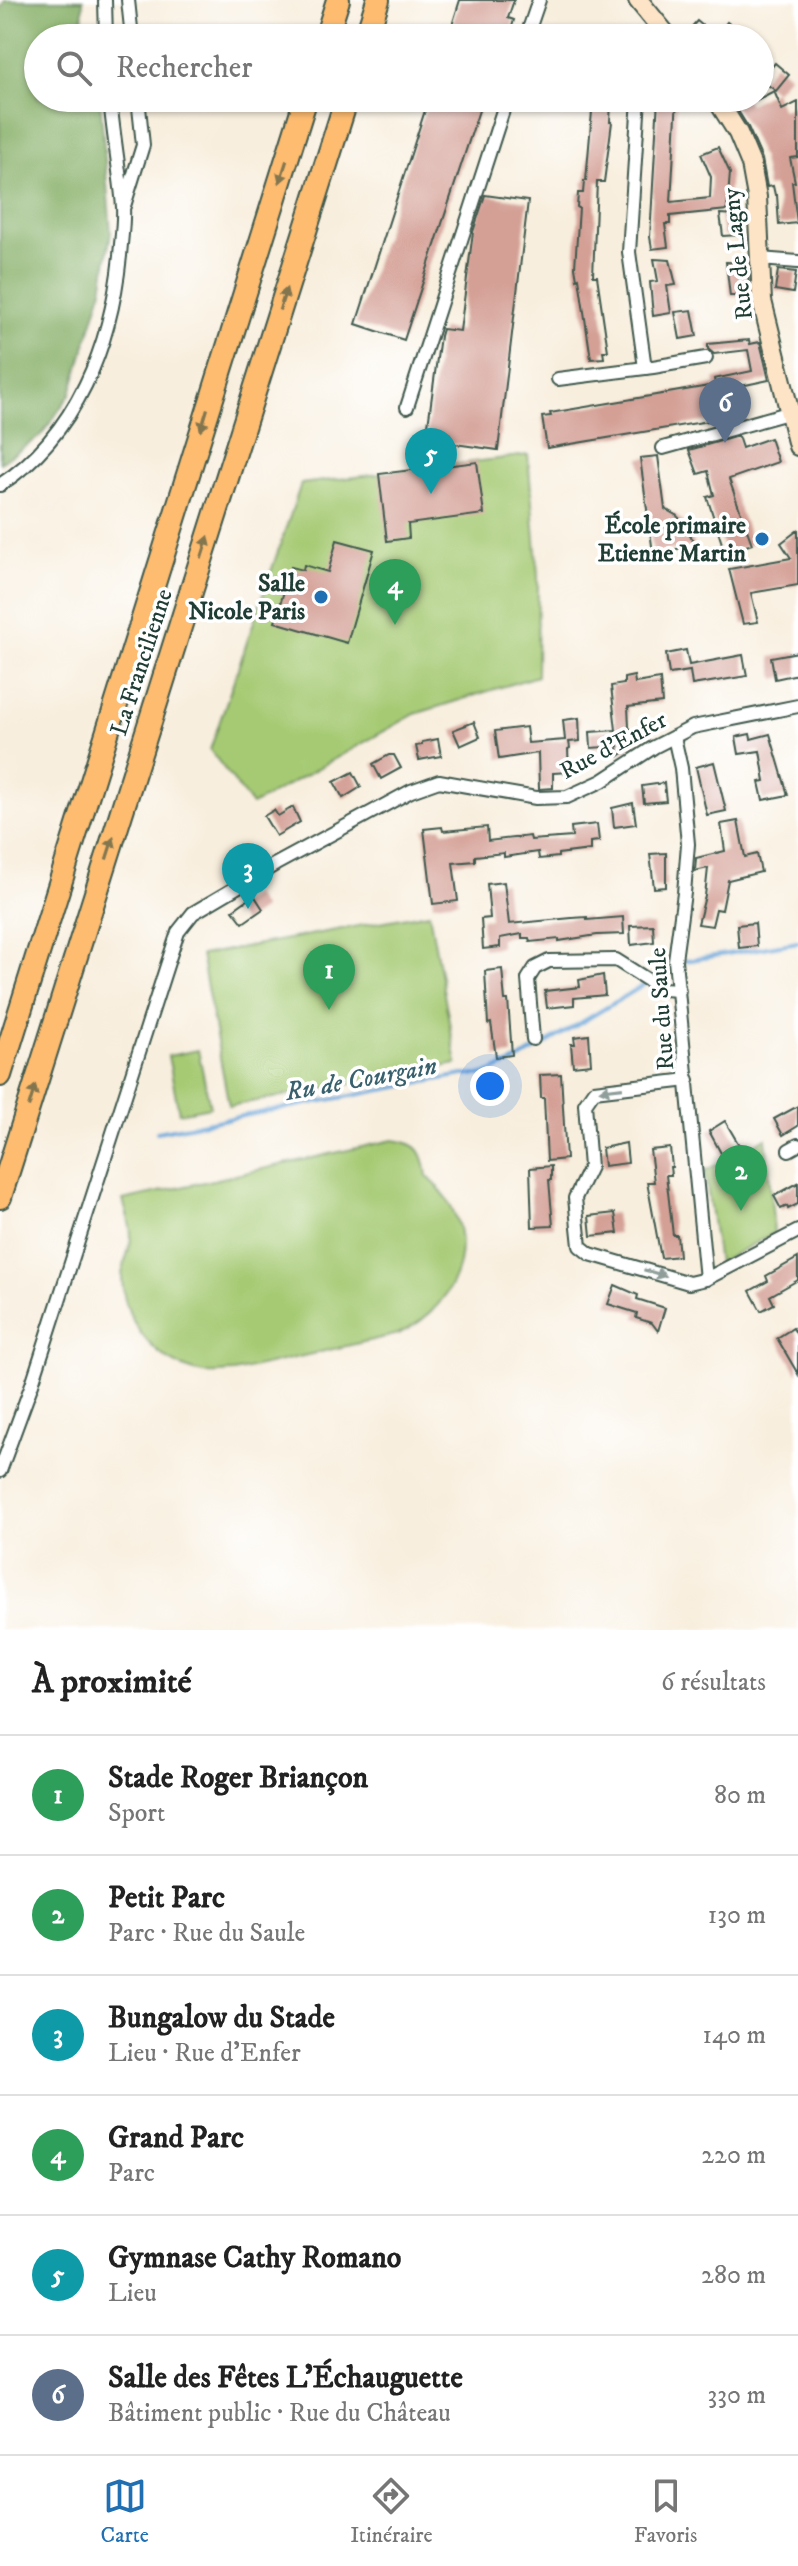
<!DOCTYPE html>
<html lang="fr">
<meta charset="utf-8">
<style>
body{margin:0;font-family:"IM FELL DW Pica",serif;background:#f6f6f6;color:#222}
.you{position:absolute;left:490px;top:1086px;width:28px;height:28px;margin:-20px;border:6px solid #fff;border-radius:50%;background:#1a73e8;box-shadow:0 0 0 12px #1a73e833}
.badge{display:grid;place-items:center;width:52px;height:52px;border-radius:50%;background:#1f6fb2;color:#fff;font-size:26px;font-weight:700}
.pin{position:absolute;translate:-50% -66px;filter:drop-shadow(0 2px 4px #0008)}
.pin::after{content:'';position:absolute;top:42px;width:28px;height:24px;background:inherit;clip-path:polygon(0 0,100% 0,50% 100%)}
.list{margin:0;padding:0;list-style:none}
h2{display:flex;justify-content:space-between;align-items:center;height:104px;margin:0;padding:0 32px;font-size:34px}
h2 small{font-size:26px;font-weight:400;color:#767676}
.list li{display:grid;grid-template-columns:52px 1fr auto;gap:24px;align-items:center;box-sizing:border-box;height:120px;padding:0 32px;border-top:2px solid #e0e0e0}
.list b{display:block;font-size:30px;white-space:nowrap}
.list p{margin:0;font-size:26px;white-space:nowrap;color:#767676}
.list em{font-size:26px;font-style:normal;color:#767676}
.icon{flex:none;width:44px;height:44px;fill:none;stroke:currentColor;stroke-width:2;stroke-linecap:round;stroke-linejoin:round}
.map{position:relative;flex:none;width:798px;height:1630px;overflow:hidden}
.search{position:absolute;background:#fff;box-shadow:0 2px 6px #0004;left:24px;right:24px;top:24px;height:88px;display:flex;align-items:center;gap:20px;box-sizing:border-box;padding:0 28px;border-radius:44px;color:#767676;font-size:30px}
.sheet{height:824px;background:#fff}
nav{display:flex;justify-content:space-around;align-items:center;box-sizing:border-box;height:112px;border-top:2px solid #e0e0e0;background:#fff;font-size:22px;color:#767676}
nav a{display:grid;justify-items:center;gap:4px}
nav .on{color:#1f6fb2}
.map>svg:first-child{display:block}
.green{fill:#a6ca73;stroke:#628454;stroke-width:2}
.forest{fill:#84ae65;stroke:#52764c;stroke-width:2}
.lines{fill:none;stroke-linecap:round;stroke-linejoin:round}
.stream{stroke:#66a4d8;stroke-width:4}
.building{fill:#d4a096}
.street-casing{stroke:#40584d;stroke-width:16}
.secondary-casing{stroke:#40584d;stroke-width:22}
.highway-casing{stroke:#40584d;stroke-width:26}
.street{stroke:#fff;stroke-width:12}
.secondary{stroke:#fee4c6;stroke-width:18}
.highway{stroke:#fdbc70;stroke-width:22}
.oneway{fill:#83764f}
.oneway2{fill:#8f9e9a}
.poi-dot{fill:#1f6fb2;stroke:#fff;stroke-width:3}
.labels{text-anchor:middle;stroke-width:7;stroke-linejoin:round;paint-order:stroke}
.street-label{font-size:24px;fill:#1f3d34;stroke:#fff}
.poi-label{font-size:24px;font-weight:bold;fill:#1f3d34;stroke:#fff;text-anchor:end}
.water-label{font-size:26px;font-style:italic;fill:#38616d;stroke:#fff}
</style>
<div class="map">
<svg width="798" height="1630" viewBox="0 0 798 1630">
<rect width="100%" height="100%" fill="#fff"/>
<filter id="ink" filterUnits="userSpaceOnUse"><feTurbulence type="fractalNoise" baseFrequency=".0125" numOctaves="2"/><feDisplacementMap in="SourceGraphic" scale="16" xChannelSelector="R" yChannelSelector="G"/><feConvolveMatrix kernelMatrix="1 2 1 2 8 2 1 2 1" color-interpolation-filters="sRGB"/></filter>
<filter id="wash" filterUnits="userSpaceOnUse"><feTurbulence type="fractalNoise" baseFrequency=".006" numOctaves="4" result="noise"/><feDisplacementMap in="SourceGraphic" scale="32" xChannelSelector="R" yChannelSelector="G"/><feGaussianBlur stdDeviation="1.8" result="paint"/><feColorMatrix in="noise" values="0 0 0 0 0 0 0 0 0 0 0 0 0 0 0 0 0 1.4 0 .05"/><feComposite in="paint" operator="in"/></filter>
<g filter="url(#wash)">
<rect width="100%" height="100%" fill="#f8eedd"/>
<g class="green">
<polygon points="528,455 538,575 537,676 415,714 252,805 210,750 301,484"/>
<polygon points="429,913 457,1064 229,1106 201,955"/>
<polygon points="198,1050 210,1107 179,1113 168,1056"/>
<polygon points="766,1138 774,1233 718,1263 705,1171"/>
<path d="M393 1140C419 1143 424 1151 427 1176 485 1227 464 1304 398 1334L234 1372C224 1372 213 1374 203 1373 157 1364 124 1325 122 1278 122 1263 131 1250 131 1236 131 1225 126 1211 123 1200Z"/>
</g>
<polygon class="forest" points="5,0 83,0 82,38 38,38 38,98 100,98 111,232 102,291 71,393 41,436 0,463 0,10"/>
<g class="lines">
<g class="stream">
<polyline points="685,961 798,942"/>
<polyline points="157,1132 463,1075 483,1075 517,1061 644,985"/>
</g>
</g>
<g id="blocks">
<g class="building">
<polygon points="460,0 514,0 508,18 514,20 510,33 504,30 502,38 448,38"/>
<polygon points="697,21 716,37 727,22 747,38 692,38 686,33"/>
<polygon points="775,63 789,75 776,91 761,80"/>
<polygon points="774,91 782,110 798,102 798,157 790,158 795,182 792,182 797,223 779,225 777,195 775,195 773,186 767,187 762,159 748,127 730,98 745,98 749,104"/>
<polygon points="429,98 483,98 404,340 356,324"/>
<polygon points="658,98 677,98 671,202 710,198 711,177 701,154 718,147 730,173 727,210 670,216 670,224 665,224 668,247 652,249 650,237"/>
<polygon points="593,100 611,101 610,122 612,122 604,182 597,182 593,276 597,276 608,351 603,351 604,358 591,359 579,278 577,279 575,267 579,208 577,207 578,193 583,193 584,181 586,181"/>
<polygon points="485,195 528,201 498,450 426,440 440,336 442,329 460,331 473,232"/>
<polygon points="720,214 738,215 739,235 723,236"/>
<polygon points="654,259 670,260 676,285 667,286 671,313 653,316 650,282 658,281"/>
<polygon points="726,262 748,263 749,296 730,296"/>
<polygon points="778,270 796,272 793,293 775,290"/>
<polygon points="692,310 697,336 680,339 675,312"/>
<polygon points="749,340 750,344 760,342 769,380 717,391 714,379 752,371 748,350 714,354 708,349 708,344"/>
<polygon points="715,385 721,419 547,448 542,417 551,416 550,413"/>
<polygon points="738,436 742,448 770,438 778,462 729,479 752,544 725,553 707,497 714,495 708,471 698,474 689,450"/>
<polygon points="658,456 665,509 676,515 686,525 695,546 653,553 640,458"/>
<polygon points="477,462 484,514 408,524 409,538 387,541 379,474"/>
<polygon points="798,530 798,585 751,593 758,622 743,624 729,569 791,558 781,543"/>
<polygon points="337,540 374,550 347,643 275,622 291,567 303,570 304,565 328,572"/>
<polygon points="686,650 689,665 743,655 747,676 692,685 690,671 669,674 666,654"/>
<polygon points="798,652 798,674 775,679 771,657"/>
<polygon points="634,676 635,683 660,679 662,703 628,707 629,727 639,742 619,756 618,746 591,748 590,732 616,730 611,686 624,684 624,678"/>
<polygon points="579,718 580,741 569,742 570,748 568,749 569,772 553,773 553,788 539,789 538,753 499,759 495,731 526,727 528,743 565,740 563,720"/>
<polygon points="474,722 480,737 460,746 453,730"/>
<polygon points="750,734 751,739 770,734 788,795 763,800 759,782 765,781 760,751 739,754 736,737"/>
<polygon points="438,739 441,756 419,760 416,746 422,745 422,742"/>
<polygon points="389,755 394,755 401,768 381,779 373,764"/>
<polygon points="714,762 726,811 707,815 696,767"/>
<polygon points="353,772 361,787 343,798 334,782"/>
<polygon points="664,783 666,801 644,803 642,786"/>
<polygon points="633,803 636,824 614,827 612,808"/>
<polygon points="293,807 300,822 276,836 264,816 274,810 278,816"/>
<polygon points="738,821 745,857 757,854 761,872 728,880 722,910 716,909 712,926 698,924 705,896 708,868 695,871 696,858 725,851 721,824"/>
<polygon points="597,824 599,841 590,842 590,850 558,854 558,857 539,859 538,852 504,857 504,853 475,856 475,861 453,863 458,901 433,904 424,829 442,827 443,831 487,827 488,841 530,836 531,840 572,837 571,827"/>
<polygon points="666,853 666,887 654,888 650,854"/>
<polygon points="504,882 509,924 572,918 587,917 587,920 623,917 624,934 597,935 559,941 559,939 530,942 529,938 522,938 522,934 500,938 500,947 483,949 481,919 490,918 487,884"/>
<polygon points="254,895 263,909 243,923 233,910"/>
<polygon points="755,923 757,946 739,948 737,925"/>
<polygon points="653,925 654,942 631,945 630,926"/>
<polygon points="502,969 505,1000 508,1000 512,1055 496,1057 491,1023 488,1024 485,971"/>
<polygon points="603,975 605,995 574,998 574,1005 547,1008 545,991 580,987 579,980"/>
<polygon points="589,1035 591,1064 573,1066 571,1044 575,1044 574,1037"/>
<polygon points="561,1074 566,1159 547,1161 544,1098 541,1098 540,1075"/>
<polygon points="798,1106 798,1126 783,1135 774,1119"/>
<polygon points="725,1121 739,1145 722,1155 709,1131"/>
<polygon points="626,1143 628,1163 604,1166 602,1148"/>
<polygon points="670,1148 672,1167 670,1167 671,1175 666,1175 673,1235 677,1235 679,1256 661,1258 647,1182 654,1182 650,1150"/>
<polygon points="551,1166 551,1180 549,1180 553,1226 532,1227 530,1168"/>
<polygon points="798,1183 798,1204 788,1209 787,1206 781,1209 774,1196"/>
<polygon points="615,1213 618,1233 591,1236 589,1216"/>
<polygon points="798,1258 798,1280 770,1296 774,1304 761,1311 750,1291 768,1281 766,1276"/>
<polygon points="615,1285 638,1295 637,1299 665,1308 658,1331 652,1323 636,1318 637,1313 608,1304"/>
<polygon points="793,1328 798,1337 798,1374 777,1338"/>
</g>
</g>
</g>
<g filter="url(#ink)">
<use href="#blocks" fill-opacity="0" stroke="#40584d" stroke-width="2"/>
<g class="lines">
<g class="street-casing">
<g id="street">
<polyline points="105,0 106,38"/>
<polyline points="128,0 132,38"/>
<polyline points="526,38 539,0"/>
<polyline points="639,98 629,252 645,368"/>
<polyline points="124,206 143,145 138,98"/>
<polyline points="760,259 798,262"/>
<polyline points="558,379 653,367 706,358"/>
<polyline points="407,407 507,98"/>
<polyline points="663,448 795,411"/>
<path d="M0 485C77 434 111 345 120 256 121 240 124 223 123 207 120 171 113 134 110 98"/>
<polyline points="674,737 681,768 688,844 684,893 675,960 706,1279"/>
<polyline points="533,1039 528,979 535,968 549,961 616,960 662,989 679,990"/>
<polyline points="688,1080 594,1091 585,1104 590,1167 575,1198 580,1246 590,1254 689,1283 706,1279 798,1231"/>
<polyline points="789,1150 798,1145"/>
<polyline points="0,1471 32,1384 170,956 178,932 193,913 276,864 411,791 439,781 536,798 567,797 602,781 654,747 693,727 798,706"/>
</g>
</g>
<g class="secondary-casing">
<g id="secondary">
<polyline points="638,0 669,38"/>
<polyline points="716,98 738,133 751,164 757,197 762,301 798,446"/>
</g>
</g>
<g class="highway-casing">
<g id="highway">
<polyline points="326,38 338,0"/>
<polyline points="366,38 378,0"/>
<polyline points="0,1075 306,98"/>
<polyline points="0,1197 347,98"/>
</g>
</g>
<use href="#street" class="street"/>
<use href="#secondary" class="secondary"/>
<use href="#highway" class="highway"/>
</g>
<defs><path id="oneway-solid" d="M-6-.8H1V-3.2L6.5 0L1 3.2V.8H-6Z" transform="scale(2)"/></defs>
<g class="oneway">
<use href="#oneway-solid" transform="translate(283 172) rotate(108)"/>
<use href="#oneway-solid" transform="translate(283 299) rotate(-72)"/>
<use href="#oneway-solid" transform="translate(204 420) rotate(107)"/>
<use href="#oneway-solid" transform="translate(205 547) rotate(-72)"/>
<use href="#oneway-solid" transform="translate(110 848) rotate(-72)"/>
<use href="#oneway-solid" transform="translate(32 1096) rotate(-73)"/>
</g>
<g class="oneway2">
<use href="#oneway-solid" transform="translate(611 1089) rotate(173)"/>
<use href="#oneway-solid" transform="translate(655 1273) rotate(16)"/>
</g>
</g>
<g class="poi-dot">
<circle cx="762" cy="539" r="8"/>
<circle cx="321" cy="597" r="8"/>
</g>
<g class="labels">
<g class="street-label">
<text transform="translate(737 254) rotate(-96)" y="8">Rue de Lagny</text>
<text transform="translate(141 662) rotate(-72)" y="8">La Francilienne</text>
<text transform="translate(613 745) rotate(-28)" y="8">Rue d'Enfer</text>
<text transform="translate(661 1009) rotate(-94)" y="8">Rue du Saule</text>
</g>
<g class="poi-label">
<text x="746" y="533">École primaire<tspan x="746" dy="28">Etienne Martin</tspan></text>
<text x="305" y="591">Salle<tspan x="305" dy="28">Nicole Paris</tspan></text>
</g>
<g class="water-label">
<text transform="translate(361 1078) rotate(-10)" y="9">Ru de Courgain</text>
</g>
</g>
</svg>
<div class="you"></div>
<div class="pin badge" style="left:329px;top:1010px;background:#2e9e5b">1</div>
<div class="pin badge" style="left:741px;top:1211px;background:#2e9e5b">2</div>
<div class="pin badge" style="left:248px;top:909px;background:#0f9aa8">3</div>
<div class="pin badge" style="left:395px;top:625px;background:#2e9e5b">4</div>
<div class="pin badge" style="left:431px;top:494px;background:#0f9aa8">5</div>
<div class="pin badge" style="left:725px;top:443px;background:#5c6f8a">6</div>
<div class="search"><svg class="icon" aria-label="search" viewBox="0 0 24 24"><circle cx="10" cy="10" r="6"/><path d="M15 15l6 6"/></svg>Rechercher</div>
</div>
<section class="sheet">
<h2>À proximité<small>6 résultats</small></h2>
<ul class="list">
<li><span class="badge" style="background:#2e9e5b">1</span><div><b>Stade Roger Briançon</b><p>Sport</p></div><em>80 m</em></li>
<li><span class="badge" style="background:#2e9e5b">2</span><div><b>Petit Parc</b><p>Parc · Rue du Saule</p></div><em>130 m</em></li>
<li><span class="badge" style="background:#0f9aa8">3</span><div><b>Bungalow du Stade</b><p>Lieu · Rue d'Enfer</p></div><em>140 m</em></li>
<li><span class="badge" style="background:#2e9e5b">4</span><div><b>Grand Parc</b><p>Parc</p></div><em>220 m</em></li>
<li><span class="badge" style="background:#0f9aa8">5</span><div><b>Gymnase Cathy Romano</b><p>Lieu</p></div><em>280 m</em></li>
<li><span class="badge" style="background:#5c6f8a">6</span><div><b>Salle des Fêtes L'Échauguette</b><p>Bâtiment public · Rue du Château</p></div><em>330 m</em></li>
</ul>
</section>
<nav>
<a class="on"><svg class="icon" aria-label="map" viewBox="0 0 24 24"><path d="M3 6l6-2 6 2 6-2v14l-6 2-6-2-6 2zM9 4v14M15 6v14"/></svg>Carte</a>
<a><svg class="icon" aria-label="directions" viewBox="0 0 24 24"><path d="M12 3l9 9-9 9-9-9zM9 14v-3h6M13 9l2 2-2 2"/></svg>Itinéraire</a>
<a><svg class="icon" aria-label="saved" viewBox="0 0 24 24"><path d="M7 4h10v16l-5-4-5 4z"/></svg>Favoris</a>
</nav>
